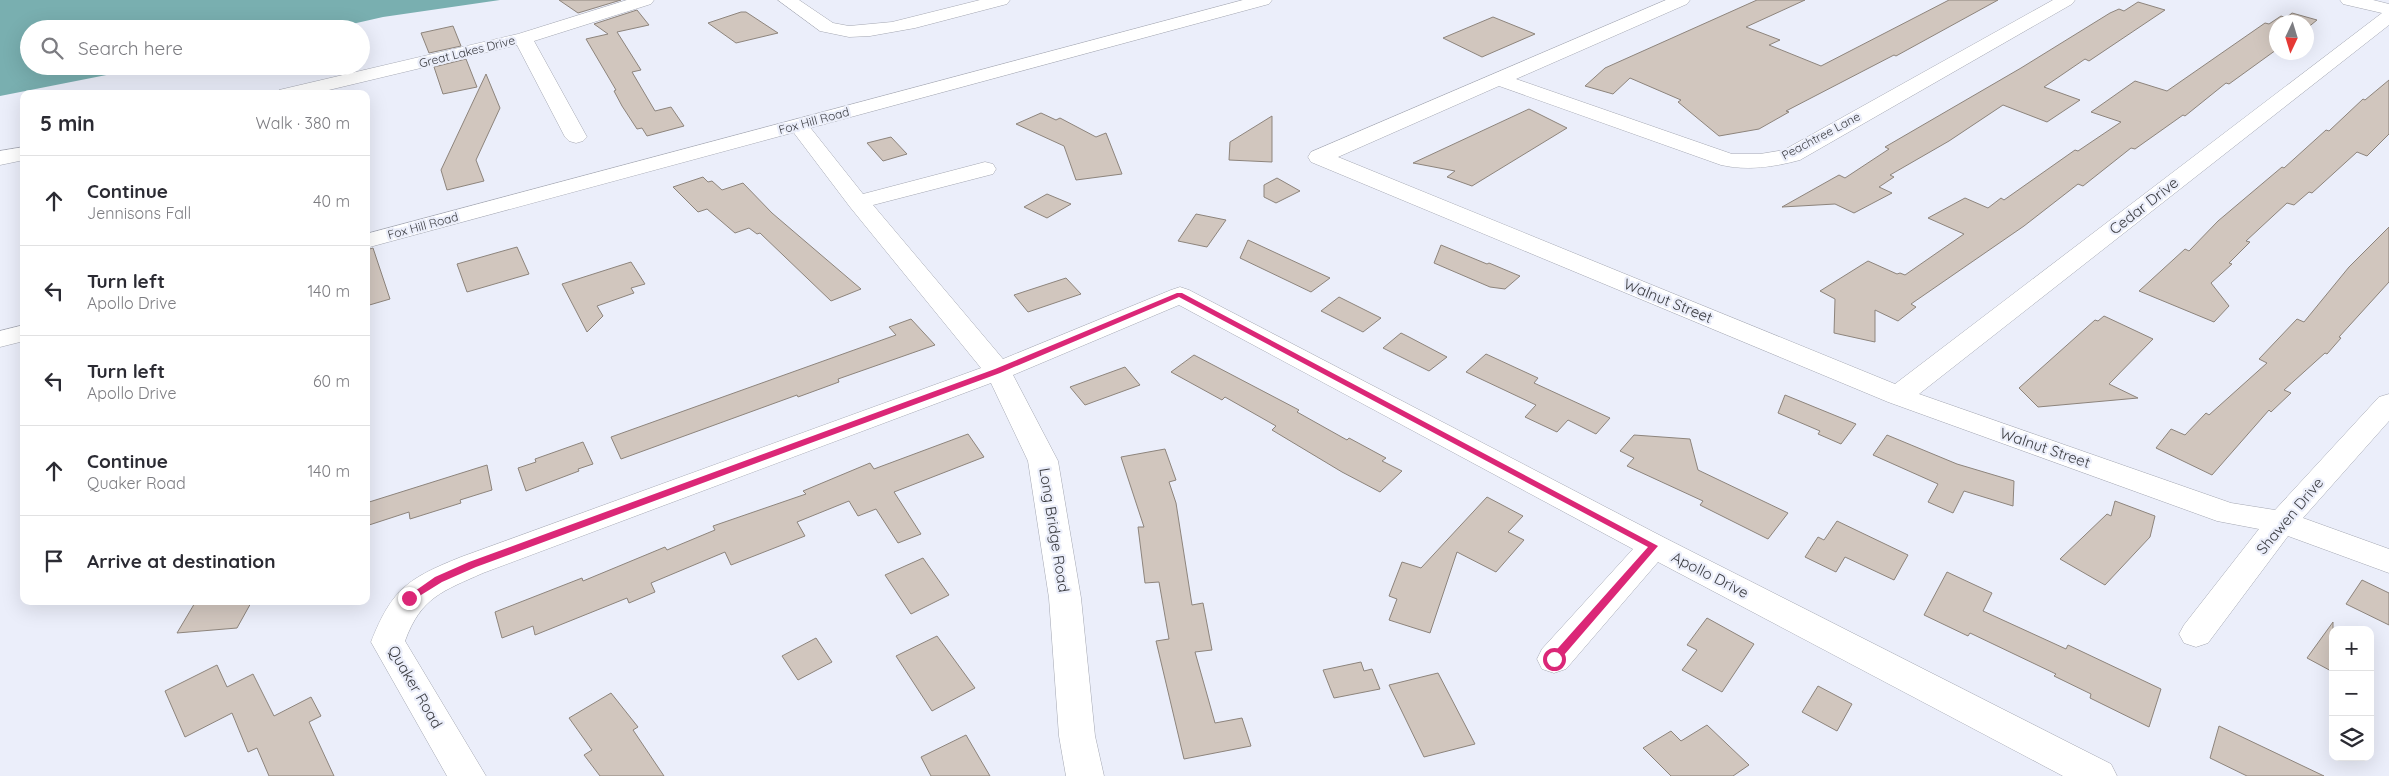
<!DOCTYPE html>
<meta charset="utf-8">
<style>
body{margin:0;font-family:Quicksand,sans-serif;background:#f7f7f7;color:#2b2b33}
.controls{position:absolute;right:15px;bottom:15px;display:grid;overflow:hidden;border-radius:10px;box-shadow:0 5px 20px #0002}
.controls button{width:45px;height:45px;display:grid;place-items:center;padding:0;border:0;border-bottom:1px solid #e1e1e2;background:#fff;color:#2b2b33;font:25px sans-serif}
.compass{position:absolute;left:2269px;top:15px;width:45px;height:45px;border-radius:50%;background:#fff;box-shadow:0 5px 20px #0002;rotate:184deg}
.stop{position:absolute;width:15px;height:15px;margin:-11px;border:4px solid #db2777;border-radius:50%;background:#fff}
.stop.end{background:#db2777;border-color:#fff;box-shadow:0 1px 5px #0008}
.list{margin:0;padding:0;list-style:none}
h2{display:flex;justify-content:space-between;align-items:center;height:65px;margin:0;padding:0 20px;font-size:21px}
h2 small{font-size:16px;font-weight:400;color:#7c7c81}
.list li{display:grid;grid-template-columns:32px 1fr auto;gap:15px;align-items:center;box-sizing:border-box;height:90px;padding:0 20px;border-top:1px solid #e1e1e2}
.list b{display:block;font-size:19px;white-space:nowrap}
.list p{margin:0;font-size:16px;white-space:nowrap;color:#7c7c81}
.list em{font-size:16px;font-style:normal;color:#7c7c81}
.icon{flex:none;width:28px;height:28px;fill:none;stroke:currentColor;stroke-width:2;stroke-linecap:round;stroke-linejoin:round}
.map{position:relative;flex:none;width:2389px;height:776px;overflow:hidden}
.search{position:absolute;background:#fff;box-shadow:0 5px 20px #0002;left:20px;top:20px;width:350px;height:55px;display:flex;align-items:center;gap:12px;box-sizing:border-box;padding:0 18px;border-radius:28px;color:#7c7c81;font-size:19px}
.panel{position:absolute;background:#fff;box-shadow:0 5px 20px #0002;left:20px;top:90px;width:350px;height:515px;border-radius:10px}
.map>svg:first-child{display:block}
.water{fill:#79afb0}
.building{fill:#d1c6be;stroke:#8d847c}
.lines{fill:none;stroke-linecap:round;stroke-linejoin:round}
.minor-casing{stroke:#a4a7b2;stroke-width:1}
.secondary-casing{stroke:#a4a7b2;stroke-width:1}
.minor{fill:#fff;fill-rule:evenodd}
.secondary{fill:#fff;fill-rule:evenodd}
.route{fill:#db2777}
.labels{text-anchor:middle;stroke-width:4.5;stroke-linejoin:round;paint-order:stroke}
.far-street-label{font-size:12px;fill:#3b3c41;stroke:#ebeefa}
.street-label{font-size:15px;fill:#3b3c41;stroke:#ebeefa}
</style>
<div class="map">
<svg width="2389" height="776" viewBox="0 0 2389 776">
<rect width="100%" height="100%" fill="#ebeefa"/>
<polygon class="water" points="0,0 500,0 383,17 330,29 29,29 29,66 152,66 0,96"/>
<g class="building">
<polygon points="559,0 621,0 578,13"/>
<polygon points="1757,0 1805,0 1746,27 1780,40 1769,45 1821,66 1949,0 1998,0 1896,56 1894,55 1786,111 1789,112 1759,129 1719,136 1678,102 1681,100 1630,78 1613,94 1585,86 1605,68"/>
<polygon points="2138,2 2165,10 2089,61 2085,59 2044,87 2080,100 2047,122 2003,105 1949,141 1890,175 1894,177 1879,187 1892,193 1854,213 1835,204 1782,207 1839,175 1845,178 1889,149 1885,147 2021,68 2110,13 2119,9 2124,11"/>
<polygon points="637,10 649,25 617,32 641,70 632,72 655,111 671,107 684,126 647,136 642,128 637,129 622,106 614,91 616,90 586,39 608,34 594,24"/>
<polygon points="741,12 746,12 778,33 736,43 708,23"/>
<polygon points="2292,13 2317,20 2306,29 2306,22 2276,22 2276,50 2229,84 2226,83 2185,116 2183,115 2135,149 2131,148 2083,186 2078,184 2024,226 1911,304 1916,307 1898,321 1875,310 1875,342 1834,333 1835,299 1820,291 1868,261 1897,274 1900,273 1905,275 1964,234 1928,218 1965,198 1988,208 2001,198 2004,200 2075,150 2078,151 2121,122 2091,112 2135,81 2167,91 2265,23 2269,24 2281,16 2286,18"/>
<polygon points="1493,17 1535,34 1482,57 1443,38"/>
<polygon points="453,26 461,46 429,53 421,33"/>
<polygon points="466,59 477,87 443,94 434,67"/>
<polygon points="486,74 500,108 476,160 484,181 447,190 441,170"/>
<polygon points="2389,80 2389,134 2367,156 2357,152 2312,193 2309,192 2294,205 2287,203 2246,241 2250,242 2229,263 2232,264 2211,283 2229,306 2214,322 2139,291 2185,249 2189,251 2218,221 2282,167 2284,168 2326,130 2329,131 2363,99 2365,100"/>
<polygon points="1529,109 1567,128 1472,186 1447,177 1455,171 1413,163"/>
<polygon points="1041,113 1056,120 1060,118 1096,137 1106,133 1122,174 1076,180 1064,146 1016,124"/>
<polygon points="1272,116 1272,162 1229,160 1230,142"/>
<polygon points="891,137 907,154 883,161 867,143"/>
<polygon points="703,177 708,182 712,181 722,190 743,183 772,213 861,289 831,301 760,233 757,234 749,228 735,233 707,209 698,212 673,187"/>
<polygon points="1277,178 1300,191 1276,203 1264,197 1264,185"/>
<polygon points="1047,194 1071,204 1047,218 1024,207"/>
<polygon points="1196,214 1226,220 1207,247 1178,241"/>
<polygon points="2389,227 2389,282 2339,337 2341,338 2327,354 2325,353 2284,390 2291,393 2271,412 2269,410 2212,475 2156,448 2171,429 2185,435 2206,413 2209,415 2267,363 2259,359 2297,319 2304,322 2349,267"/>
<polygon points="1248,240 1330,278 1311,292 1240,258"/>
<polygon points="1441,245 1487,264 1489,263 1520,276 1505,289 1490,287 1434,263"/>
<polygon points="517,247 529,274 467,292 457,264"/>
<polygon points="373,248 390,299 366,306 366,250"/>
<polygon points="631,262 645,284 631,288 634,293 597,306 603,316 587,332 562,284"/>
<polygon points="1066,278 1081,294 1028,312 1014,295"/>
<polygon points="1339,297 1381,318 1363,332 1321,311"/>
<polygon points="2104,316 2153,339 2109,384 2138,398 2038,407 2019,388 2095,320 2098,321"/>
<polygon points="911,319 935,345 838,379 839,382 798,397 797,395 621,459 611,437 896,335 889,327"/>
<polygon points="1401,333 1409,337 1447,357 1429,371 1383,348"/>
<polygon points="1486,354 1538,378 1534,383 1610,418 1596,434 1568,420 1557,432 1525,417 1536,405 1466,372"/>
<polygon points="1194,355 1299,410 1297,412 1347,440 1349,438 1386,458 1382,461 1402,471 1380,492 1342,472 1272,430 1276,426 1225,397 1222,400 1171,372"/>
<polygon points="1125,367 1140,385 1085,405 1070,387"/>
<polygon points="1785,395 1856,424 1841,444 1818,434 1820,431 1778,413"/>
<polygon points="968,434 984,457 894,492 921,534 898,543 876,509 858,516 849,501 797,522 805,536 731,565 725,552 651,583 655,592 629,603 627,598 535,635 533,626 502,638 495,612 582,578 583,581 665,547 667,550 715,530 713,526 806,494 803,491 870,463 874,469"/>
<polygon points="1634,435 1690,439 1698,470 1788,513 1768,539 1700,505 1703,501 1627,466 1634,458 1620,451"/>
<polygon points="1887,435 1957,464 2014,481 2013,506 1964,491 1953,513 1928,502 1938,484 1873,455"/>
<polygon points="583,442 593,464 578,469 579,471 526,491 518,468 536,462 535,459"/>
<polygon points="1165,449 1176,480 1169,482 1176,503 1192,605 1203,603 1212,650 1195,652 1215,723 1242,718 1251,746 1184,759 1156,641 1169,639 1159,582 1145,583 1138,527 1144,527 1121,457"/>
<polygon points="487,465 492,490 460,500 461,503 410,519 409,512 366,526 366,503"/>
<polygon points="1487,497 1523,516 1508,532 1524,540 1496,572 1457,552 1430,633 1389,620 1397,599 1389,596 1402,562 1421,568"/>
<polygon points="2115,501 2155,516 2150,537 2105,585 2060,559 2107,514 2111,516"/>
<polygon points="1837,521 1908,555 1894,580 1845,557 1836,572 1805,557 1818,537 1824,540"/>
<polygon points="923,558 949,595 911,614 885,575"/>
<polygon points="1947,572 1992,593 1983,611 2066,649 2068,645 2161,689 2149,727 2090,698 2091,694 2054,676 2056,674 1970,633 1968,636 1924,615"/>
<polygon points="2362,580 2389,593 2389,625 2346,604"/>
<polygon points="196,601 252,601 237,628 177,633"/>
<polygon points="1707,618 1754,644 1722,692 1682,670 1697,650 1687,645"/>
<polygon points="2333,622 2333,672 2307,658"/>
<polygon points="937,636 975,688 932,711 896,656"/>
<polygon points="816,638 832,662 798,680 782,656"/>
<polygon points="1361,662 1364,671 1372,669 1380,689 1334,698 1323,670"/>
<polygon points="217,665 227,687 253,674 274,716 311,697 321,716 309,722 334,776 269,776 257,748 248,752 232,713 185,737 165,691"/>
<polygon points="1438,673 1475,744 1424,757 1389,685"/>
<polygon points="1818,686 1852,704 1837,731 1802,712"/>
<polygon points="611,693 638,727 633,730 664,776 600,776 584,755 592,750 569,718"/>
<polygon points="1707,725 1749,765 1733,776 1671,776 1643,748 1671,731 1681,741"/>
<polygon points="2219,726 2324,776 2247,776 2210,758"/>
<polygon points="966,735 990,776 931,776 921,757"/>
</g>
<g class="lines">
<g class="minor-casing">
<g id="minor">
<polygon points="627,0 654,0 651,4 534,41 587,137 583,141 576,143 569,141 565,137 517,45 312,94 276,94 279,90 518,34"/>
<polygon points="778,0 799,0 833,23 849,26 892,22 980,0 1010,0 1007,4 915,28 870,36 849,37 820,31"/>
<path d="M1666 0H1690L1687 4 1516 79 1732 154H1760L1784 150 2053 0H2075L2072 4 1800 160C1774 167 1747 171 1721 165L1499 86 1338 157 1895 384 2382 13 2343 4 2340 0H2373L2389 4V25L1919 394 2231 503 2275 510 2379 397 2389 394V421L2303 518 2389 549V573L2288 536 2208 643 2196 647 2184 643 2179 634 2184 625 2259 529 2217 521 1888 402 1311 162 1308 157 1311 152Z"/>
<path d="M798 119 805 121 863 194 985 162 993 164 996 169 993 174 873 205 1003 359 1171 290 1180 287 1189 290 1665 538 2111 764 2117 776H2063L1658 562 1566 669 1554 673 1542 669 1537 659 1542 649 1633 549 1179 305 1013 375 1058 461 1081 598 1095 736 1104 776H1066L1059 736 1049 598 1028 461 991 383 483 573C443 591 421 597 405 641L486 776H447L371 642C392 588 409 578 461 557L981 368 850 207 791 129 788 125 791 121Z"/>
<polygon points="24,147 24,160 0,165 0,151"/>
</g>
</g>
<g class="secondary-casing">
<g id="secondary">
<polygon points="1243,0 1272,0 1269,4 366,248 366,234"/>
<polygon points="24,325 24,341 0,347 0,331"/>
</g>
</g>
<use href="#minor" class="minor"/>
<use href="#secondary" class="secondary"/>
</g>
<polygon class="route" points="1177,293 1182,293 1658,546 1558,662 1551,662 1551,656 1648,547 1179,297 1000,373 476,567 442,582 413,600 406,600 405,598 435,577 469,562 995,369"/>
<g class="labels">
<g class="far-street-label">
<text transform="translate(467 52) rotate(-14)" y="4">Great Lakes Drive</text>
<text transform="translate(814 121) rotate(-15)" y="4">Fox Hill Road</text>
<text transform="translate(1821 136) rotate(-28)" y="4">Peachtree Lane</text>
<text transform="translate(423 226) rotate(-15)" y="4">Fox Hill Road</text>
</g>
<g class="street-label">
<text transform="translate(2144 206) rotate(-38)" y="5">Cedar Drive</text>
<text transform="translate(1668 301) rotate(22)" y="5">Walnut Street</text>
<text transform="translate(2045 448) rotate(19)" y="5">Walnut Street</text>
<text transform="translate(2290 516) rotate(-50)" y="5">Shawen Drive</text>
<text transform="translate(1054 530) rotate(81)" y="5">Long Bridge Road</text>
<text transform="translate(1710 575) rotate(27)" y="5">Apollo Drive</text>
<text transform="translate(415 687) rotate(60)" y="5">Quaker Road</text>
</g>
</g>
</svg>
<div class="controls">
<button>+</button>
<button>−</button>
<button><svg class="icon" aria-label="layers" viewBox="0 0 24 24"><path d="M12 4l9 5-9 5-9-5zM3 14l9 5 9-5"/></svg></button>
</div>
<svg class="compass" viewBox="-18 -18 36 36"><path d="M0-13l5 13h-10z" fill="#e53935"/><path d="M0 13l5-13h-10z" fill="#7c7c81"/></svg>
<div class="stop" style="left:1554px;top:659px"></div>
<div class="stop end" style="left:409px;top:598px"></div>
<div class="search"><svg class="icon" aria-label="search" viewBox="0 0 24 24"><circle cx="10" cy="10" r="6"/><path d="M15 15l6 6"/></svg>Search here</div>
<section class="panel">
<h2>5 min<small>Walk · 380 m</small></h2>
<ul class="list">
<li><svg class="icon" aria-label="ahead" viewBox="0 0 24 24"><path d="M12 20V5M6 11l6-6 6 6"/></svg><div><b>Continue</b><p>Jennisons Fall</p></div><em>40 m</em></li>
<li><svg class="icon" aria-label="left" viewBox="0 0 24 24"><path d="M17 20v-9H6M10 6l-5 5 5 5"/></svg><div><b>Turn left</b><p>Apollo Drive</p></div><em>140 m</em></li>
<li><svg class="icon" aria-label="left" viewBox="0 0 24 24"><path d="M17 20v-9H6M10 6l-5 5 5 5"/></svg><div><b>Turn left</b><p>Apollo Drive</p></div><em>60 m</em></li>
<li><svg class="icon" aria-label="ahead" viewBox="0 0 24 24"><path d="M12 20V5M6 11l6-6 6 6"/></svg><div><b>Continue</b><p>Quaker Road</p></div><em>140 m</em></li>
<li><svg class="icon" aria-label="arrive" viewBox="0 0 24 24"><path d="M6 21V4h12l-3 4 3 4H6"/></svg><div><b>Arrive at destination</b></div></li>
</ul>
</section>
</div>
